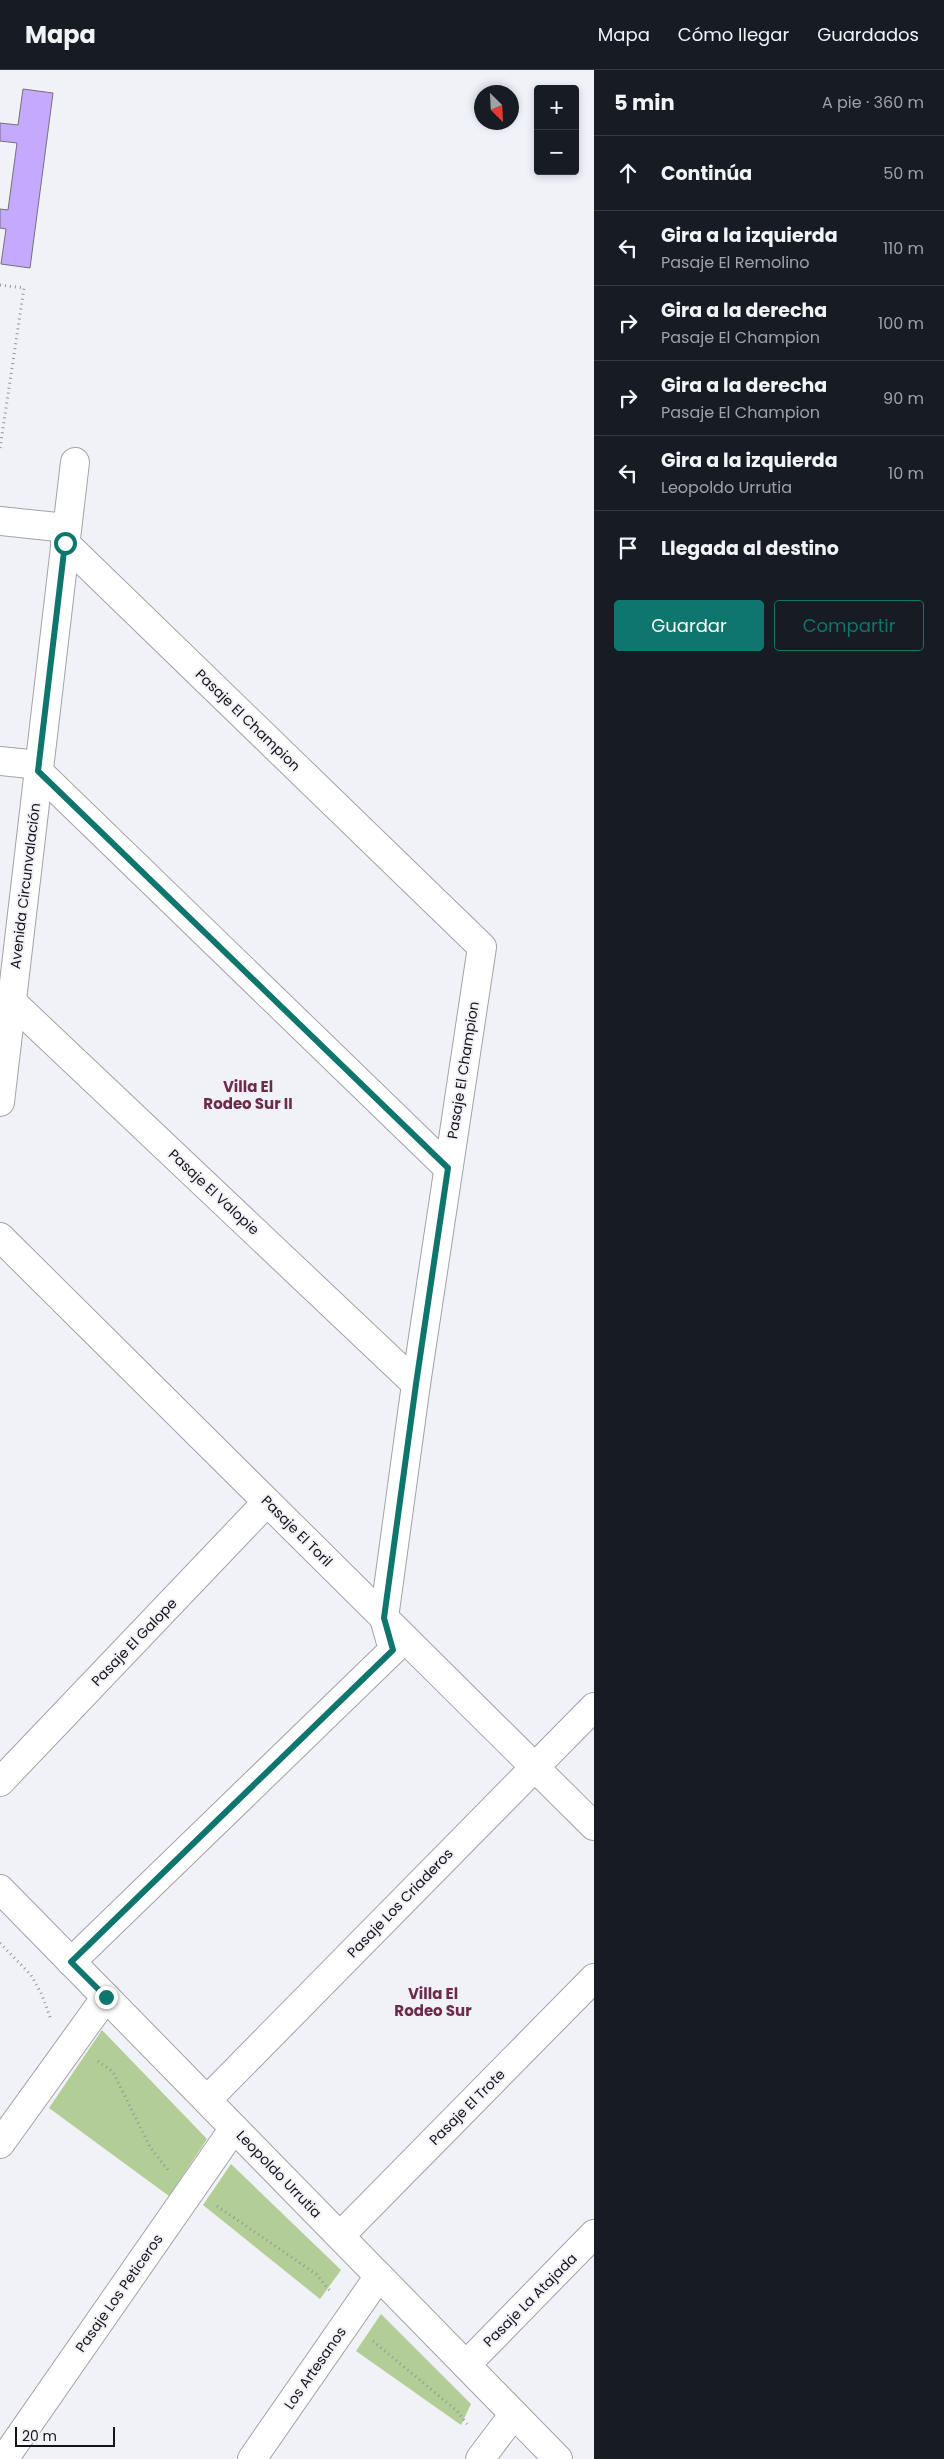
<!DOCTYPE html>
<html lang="es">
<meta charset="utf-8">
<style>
body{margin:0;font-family:Poppins,sans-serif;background:#242831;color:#f1f3f6}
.controls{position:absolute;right:15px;top:15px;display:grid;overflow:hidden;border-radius:5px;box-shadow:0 2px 8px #0003}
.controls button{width:45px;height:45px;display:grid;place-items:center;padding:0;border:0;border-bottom:1px solid #363941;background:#171b24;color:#f1f3f6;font:25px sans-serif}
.compass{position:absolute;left:474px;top:15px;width:45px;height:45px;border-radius:50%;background:#171b24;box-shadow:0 2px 8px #0003;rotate:156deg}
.scale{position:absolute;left:15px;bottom:12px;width:100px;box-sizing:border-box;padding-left:5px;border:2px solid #141416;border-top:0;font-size:14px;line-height:18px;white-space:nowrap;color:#141416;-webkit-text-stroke:4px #f1f1f8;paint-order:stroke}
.stop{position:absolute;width:15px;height:15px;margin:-11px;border:4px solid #0f766e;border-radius:50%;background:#fff}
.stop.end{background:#0f766e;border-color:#fff;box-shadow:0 1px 5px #0008}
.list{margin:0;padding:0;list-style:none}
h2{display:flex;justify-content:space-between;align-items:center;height:65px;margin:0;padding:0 20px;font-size:21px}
h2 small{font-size:16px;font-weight:400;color:#9ea1a6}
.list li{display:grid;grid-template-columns:32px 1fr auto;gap:15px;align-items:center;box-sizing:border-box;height:75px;padding:0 20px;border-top:1px solid #363941}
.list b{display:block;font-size:19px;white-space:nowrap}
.list p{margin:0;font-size:16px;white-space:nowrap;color:#9ea1a6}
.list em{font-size:16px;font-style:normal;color:#9ea1a6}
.actions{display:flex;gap:10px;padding:15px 20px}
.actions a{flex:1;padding:11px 0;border:1px solid #0f766e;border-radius:5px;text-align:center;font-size:18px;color:#0f766e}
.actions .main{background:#0f766e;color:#fff}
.icon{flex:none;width:28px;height:28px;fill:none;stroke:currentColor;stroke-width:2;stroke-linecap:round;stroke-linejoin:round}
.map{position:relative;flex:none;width:594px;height:2389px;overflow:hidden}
header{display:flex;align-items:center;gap:30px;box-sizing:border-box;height:70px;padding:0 25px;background:#171b24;border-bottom:1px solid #363941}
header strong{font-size:24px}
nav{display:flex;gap:28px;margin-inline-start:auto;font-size:18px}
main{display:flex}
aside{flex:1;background:#171b24}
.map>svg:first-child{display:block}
.green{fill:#b2cd95}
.building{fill:#c5a9ff;stroke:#737177}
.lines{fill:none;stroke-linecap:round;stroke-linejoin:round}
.street-casing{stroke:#a2a2a8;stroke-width:30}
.path{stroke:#95959a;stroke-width:3;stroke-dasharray:1 4;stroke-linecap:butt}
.street{stroke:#fff;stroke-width:28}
.route{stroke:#0f766e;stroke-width:6}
.labels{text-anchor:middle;stroke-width:4;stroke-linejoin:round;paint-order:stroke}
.street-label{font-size:14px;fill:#141416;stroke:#f1f1f8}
.neighbourhood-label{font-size:15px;font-weight:bold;fill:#6e2b48;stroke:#f1f1f8}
</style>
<header>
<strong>Mapa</strong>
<nav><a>Mapa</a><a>Cómo llegar</a><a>Guardados</a></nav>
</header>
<main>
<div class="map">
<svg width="594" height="2389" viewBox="0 0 594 2389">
<rect width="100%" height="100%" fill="#f1f1f8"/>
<g class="green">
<polygon points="102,1960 207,2069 169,2126 49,2038"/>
<polygon points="231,2094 341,2200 320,2229 203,2135"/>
<polygon points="381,2244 471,2334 461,2355 356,2281"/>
</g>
<polygon class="building" points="23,19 53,23 30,198 1,194 6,159 0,158 0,139 8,140 17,73 0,71 0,53 18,55"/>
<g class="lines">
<g class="street-casing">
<g id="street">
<polyline points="0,451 67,458"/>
<polyline points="65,473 482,877 416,1314 384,1548 393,1580 71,1892"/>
<polyline points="0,691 39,695"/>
<polyline points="38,701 448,1098"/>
<polyline points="11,931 416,1314"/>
<polyline points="0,1032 75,392"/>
<polyline points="0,1167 594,1756"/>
<polyline points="0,1712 267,1432"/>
<polyline points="0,1819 558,2389"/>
<polyline points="207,2030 594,1637"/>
<polyline points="0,2074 106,1927"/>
<polyline points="340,2166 594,1908"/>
<polyline points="466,2295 594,2164"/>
<polyline points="4,2389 234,2058"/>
<polyline points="252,2389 379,2206"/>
<polyline points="480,2389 514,2344"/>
</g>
</g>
<g class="path">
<polyline points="0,215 24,218 0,378"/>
<polyline points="0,1873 31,1905 42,1925 51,1950"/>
<polyline points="98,1991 113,2002 150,2077 168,2100"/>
<polyline points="217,2136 316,2204 331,2222"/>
<polyline points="373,2271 457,2341 467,2354"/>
</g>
<use href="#street" class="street"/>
</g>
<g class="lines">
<polyline class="route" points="65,473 38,701 448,1098 416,1314 384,1548 393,1580 71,1892 106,1927"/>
</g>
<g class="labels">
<g class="street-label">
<text transform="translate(248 650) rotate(44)" y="5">Pasaje El Champion</text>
<text transform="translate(25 816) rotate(-83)" y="5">Avenida Circunvalación</text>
<text transform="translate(463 1000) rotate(-81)" y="5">Pasaje El Champion</text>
<text transform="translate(214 1122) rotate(43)" y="5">Pasaje El Valopie</text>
<text transform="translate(297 1461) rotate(45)" y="5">Pasaje El Toril</text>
<text transform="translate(134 1572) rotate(-46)" y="5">Pasaje El Galope</text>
<text transform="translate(400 1833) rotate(-46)" y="5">Pasaje Los Criaderos</text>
<text transform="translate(467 2037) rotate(-45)" y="5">Pasaje El Trote</text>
<text transform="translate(279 2104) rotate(46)" y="5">Leopoldo Urrutia</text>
<text transform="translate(119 2223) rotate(-55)" y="5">Pasaje Los Peticeros</text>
<text transform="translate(530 2230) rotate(-45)" y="5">Pasaje La Atajada</text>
<text transform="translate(315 2298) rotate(-55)" y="5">Los Artesanos</text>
</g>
<g class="neighbourhood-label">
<text x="248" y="1022">Villa El<tspan x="248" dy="17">Rodeo Sur II</tspan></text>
<text x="433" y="1929">Villa El<tspan x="433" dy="17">Rodeo Sur</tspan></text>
</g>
</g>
</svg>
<div class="controls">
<button>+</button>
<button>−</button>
</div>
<svg class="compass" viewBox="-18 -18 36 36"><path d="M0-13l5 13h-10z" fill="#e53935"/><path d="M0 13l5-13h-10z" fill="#9ea1a6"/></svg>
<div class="scale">20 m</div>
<div class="stop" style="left:65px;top:473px"></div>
<div class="stop end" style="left:106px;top:1927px"></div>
</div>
<aside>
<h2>5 min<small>A pie · 360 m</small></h2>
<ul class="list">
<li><svg class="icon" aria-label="ahead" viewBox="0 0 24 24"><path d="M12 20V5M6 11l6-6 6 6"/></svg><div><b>Continúa</b></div><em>50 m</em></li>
<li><svg class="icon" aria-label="left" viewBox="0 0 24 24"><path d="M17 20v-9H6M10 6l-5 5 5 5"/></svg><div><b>Gira a la izquierda</b><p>Pasaje El Remolino</p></div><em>110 m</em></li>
<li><svg class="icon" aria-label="right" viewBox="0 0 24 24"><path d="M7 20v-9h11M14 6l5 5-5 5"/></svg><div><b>Gira a la derecha</b><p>Pasaje El Champion</p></div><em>100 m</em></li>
<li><svg class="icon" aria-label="right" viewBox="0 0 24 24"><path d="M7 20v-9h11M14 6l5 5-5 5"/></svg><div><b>Gira a la derecha</b><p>Pasaje El Champion</p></div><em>90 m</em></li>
<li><svg class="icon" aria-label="left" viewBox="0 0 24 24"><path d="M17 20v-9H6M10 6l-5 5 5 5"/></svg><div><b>Gira a la izquierda</b><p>Leopoldo Urrutia</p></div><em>10 m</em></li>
<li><svg class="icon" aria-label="arrive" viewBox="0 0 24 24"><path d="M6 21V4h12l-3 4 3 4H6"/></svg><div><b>Llegada al destino</b></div></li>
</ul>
<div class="actions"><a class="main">Guardar</a><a>Compartir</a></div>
</aside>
</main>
